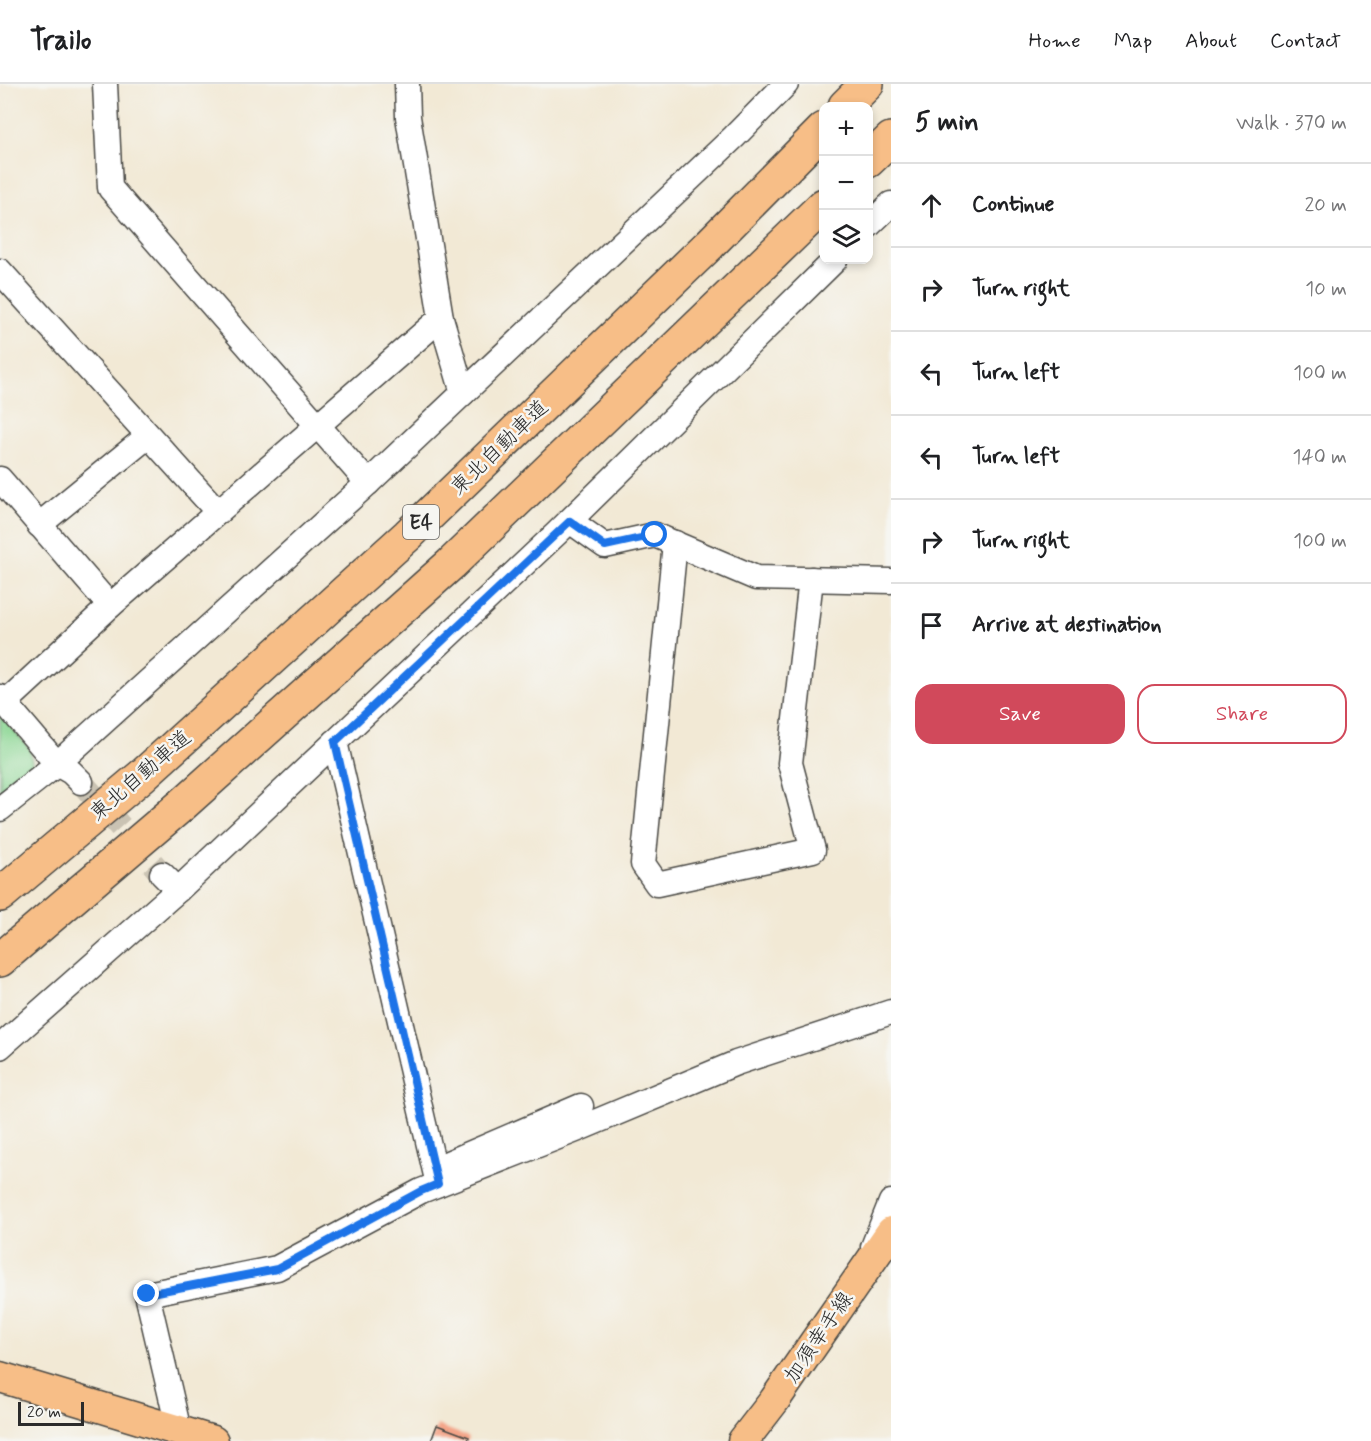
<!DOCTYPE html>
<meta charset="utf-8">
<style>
body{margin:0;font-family:Mynerve,"Klee One",sans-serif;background:#f6f6f6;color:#202124}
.controls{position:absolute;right:18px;top:18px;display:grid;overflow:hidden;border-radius:12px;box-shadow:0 3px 9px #0003}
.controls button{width:54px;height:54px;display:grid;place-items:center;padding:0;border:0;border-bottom:2px solid #e0e0e0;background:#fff;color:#202124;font:30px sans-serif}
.scale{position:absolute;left:18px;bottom:15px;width:66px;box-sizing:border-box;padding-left:6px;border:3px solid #2b2b2b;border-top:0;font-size:16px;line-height:21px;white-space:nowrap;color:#2b2b2b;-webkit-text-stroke:4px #f6f6f2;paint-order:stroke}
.stop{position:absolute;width:18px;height:18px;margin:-14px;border:4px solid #1a73e8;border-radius:50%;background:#fff}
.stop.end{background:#1a73e8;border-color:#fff;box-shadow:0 2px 6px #0008}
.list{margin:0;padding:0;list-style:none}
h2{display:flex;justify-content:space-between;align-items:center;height:78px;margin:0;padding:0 24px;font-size:26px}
h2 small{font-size:20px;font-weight:400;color:#757577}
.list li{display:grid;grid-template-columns:39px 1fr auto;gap:18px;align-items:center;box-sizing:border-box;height:84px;padding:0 24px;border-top:2px solid #e0e0e0}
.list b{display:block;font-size:22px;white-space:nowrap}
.list em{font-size:20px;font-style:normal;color:#757577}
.actions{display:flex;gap:12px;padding:18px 24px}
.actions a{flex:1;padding:14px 0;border:2px solid #d1495b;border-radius:18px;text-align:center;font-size:21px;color:#d1495b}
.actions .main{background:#d1495b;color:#fff}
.icon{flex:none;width:33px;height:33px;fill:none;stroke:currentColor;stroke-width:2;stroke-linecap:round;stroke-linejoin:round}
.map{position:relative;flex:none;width:891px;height:1357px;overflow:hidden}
header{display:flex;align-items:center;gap:36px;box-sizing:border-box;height:84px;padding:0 30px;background:#fff;border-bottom:2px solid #e0e0e0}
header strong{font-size:28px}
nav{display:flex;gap:33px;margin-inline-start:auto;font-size:21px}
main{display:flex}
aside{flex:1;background:#fff}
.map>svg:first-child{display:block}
.green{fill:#8cd794;stroke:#5c8160;stroke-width:1.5}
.building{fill:#f3a488}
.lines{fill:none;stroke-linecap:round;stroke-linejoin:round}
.minor-tunnel{stroke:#cac3b3;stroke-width:24;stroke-dasharray:24 12;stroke-linecap:butt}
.minor-casing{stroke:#494844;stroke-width:27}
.major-casing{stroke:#494844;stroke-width:33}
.highway-casing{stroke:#494844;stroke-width:36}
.minor{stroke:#fff;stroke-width:24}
.major{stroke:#f7be87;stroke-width:30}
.highway{stroke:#f7be87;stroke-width:33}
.route{stroke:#1a73e8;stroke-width:8}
.labels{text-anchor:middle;stroke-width:5;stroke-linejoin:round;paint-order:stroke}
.shield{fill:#f6f6f2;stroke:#686867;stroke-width:1.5}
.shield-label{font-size:20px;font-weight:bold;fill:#2b2b2b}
.street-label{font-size:21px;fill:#2b2b2b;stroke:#f6f6f2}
</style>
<header>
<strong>Trailo</strong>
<nav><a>Home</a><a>Map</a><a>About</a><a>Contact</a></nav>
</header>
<main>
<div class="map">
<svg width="891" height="1357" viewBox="0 0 891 1357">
<rect width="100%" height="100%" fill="#f6f6f2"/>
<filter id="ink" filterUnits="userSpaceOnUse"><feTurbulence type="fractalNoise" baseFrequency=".0167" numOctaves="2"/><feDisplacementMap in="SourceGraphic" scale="12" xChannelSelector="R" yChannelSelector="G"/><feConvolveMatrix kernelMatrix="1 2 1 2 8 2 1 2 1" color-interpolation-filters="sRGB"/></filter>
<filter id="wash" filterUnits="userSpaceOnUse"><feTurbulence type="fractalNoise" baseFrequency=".008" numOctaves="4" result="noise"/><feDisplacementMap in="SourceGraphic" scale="24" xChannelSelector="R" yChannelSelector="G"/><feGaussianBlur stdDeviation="1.35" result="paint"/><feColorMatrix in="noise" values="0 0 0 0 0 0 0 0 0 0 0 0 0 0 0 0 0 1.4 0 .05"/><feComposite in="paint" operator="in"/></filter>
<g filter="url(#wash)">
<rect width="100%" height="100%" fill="#f2e9d5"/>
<polygon class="green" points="0,630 30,665 33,683 0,709"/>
<g id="blocks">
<polygon class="building" points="437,1341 469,1353 468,1357 431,1357"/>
</g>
</g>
<g filter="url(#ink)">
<use href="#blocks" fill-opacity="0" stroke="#494844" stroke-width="1.5"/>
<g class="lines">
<polyline class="minor-tunnel" points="81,698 162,790"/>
<g class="minor-casing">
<g id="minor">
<polyline points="105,0 110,104 368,399"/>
<polyline points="407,0 408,33 441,234 463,309"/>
<polyline points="868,142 891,120"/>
<polyline points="0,187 218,428"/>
<polyline points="0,395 110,522"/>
<polyline points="570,437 605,462 655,451 756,494 891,497"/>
<polyline points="39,441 148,352"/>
<polyline points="675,459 643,780 657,800 813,766 790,679 811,495"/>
<polyline points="0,613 57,680 71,688 81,698"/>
<polyline points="5,619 110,522 441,234"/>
<polyline points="335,658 438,1100"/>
<polyline points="0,725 57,680 368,399 734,53 786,0"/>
<polyline points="162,790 178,806"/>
<polyline points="0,963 178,806 556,450 835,176"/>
<polyline points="448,1079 581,1022"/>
<polyline points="873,1163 891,1118"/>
<polyline points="179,1347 147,1210 277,1184 421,1107 576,1046 736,979 891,928"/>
</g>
</g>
<g class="major-casing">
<g id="major">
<polyline points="0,1293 213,1357"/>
<polyline points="743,1357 774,1317 891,1148"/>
</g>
</g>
<g class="highway-casing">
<g id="highway">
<polyline points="845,22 867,0"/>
<polyline points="868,77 891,55"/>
<polyline points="0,811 143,691 408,451 710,160 824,45"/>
<polyline points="0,876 183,720 451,480 824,121"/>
</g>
</g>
<use href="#minor" class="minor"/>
<use href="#major" class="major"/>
<use href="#highway" class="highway"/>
</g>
</g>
<g class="lines" filter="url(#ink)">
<polyline class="route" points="147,1210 277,1185 421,1107 438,1100 335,658 570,437 605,462 655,451"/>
</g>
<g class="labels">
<rect class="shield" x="403" y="421" width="36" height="34" rx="4.5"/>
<g class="shield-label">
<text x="421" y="445">E4</text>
</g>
<g class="street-label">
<text transform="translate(499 363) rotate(-44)" y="7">東北自動車道</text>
<text transform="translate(140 691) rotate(-41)" y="7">東北自動車道</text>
<text transform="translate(818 1253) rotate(-56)" y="7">加須幸手線</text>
</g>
</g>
</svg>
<div class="controls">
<button>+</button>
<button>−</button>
<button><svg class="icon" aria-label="layers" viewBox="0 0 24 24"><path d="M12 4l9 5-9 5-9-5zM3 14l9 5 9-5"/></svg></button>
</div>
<div class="scale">20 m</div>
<div class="stop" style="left:655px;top:451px"></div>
<div class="stop end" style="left:147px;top:1210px"></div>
</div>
<aside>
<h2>5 min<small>Walk · 370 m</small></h2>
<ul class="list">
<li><svg class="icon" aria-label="ahead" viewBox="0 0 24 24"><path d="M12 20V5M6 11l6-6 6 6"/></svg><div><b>Continue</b></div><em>20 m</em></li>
<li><svg class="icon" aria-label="right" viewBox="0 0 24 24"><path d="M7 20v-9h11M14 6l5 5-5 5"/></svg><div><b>Turn right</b></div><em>10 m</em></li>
<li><svg class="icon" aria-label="left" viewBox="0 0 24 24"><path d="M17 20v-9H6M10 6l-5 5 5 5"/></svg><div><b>Turn left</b></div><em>100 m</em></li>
<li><svg class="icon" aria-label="left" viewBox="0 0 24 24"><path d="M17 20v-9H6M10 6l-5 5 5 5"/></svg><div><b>Turn left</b></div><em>140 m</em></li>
<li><svg class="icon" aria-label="right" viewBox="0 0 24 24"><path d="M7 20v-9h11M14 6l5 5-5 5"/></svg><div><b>Turn right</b></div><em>100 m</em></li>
<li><svg class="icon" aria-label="arrive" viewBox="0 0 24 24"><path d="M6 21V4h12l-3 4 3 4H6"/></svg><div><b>Arrive at destination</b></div></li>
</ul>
<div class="actions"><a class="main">Save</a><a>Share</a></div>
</aside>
</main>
